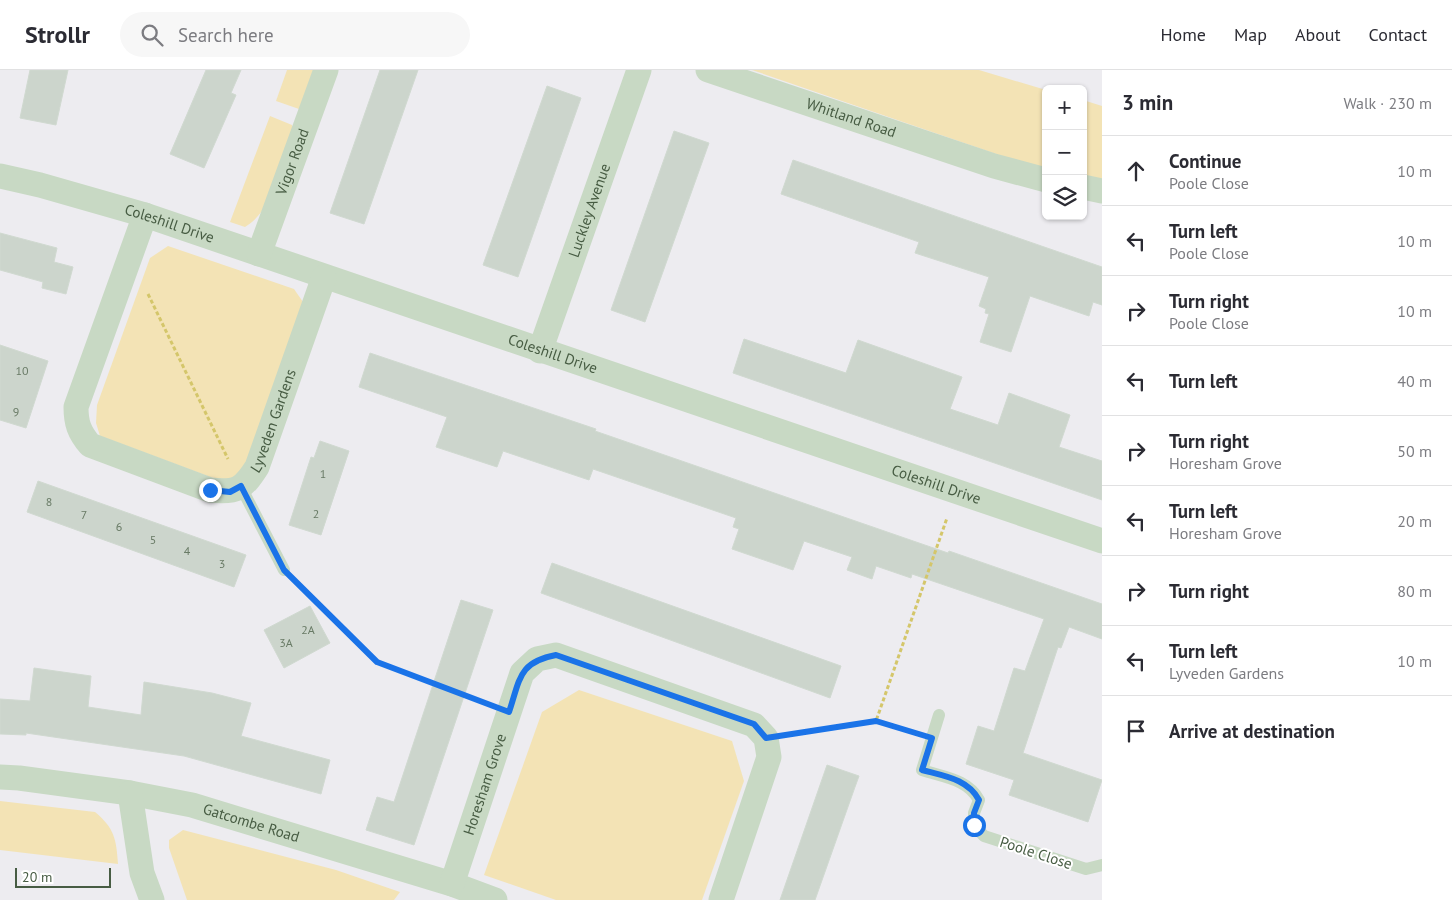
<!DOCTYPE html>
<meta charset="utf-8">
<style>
body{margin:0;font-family:"PT Sans",sans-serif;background:#f7f7f7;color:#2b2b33}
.controls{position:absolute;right:15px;top:15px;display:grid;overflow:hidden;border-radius:8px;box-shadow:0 1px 4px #0004}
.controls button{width:45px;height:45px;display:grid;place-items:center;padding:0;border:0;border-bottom:1px solid #e1e1e2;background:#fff;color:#2b2b33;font:25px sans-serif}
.scale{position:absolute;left:15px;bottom:12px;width:96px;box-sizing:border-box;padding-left:5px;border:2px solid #475c43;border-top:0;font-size:14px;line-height:18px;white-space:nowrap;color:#475c43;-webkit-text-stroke:4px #fff;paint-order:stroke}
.stop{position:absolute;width:15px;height:15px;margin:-11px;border:4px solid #1a73e8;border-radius:50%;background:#fff}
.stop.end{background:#1a73e8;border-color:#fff;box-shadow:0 1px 5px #0008}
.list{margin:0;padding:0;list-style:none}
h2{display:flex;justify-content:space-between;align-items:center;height:65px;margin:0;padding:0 20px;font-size:21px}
h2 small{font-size:16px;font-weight:400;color:#7c7c81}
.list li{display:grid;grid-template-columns:32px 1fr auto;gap:15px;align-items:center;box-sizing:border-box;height:70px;padding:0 20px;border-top:1px solid #e1e1e2}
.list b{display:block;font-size:19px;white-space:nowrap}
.list p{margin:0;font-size:16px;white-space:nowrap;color:#7c7c81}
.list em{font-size:16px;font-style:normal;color:#7c7c81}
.icon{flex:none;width:28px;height:28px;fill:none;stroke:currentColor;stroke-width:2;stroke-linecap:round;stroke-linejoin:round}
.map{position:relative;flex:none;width:1102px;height:830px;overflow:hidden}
header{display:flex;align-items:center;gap:30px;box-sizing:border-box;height:70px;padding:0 25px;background:#fff;border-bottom:1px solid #e1e1e2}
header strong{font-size:24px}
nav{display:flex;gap:28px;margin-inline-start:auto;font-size:18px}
.search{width:350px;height:45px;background:#f7f7f7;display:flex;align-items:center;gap:12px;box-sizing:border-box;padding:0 18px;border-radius:28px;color:#7c7c81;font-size:19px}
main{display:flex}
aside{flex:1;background:#fff}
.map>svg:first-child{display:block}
.green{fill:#f3e3b5}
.building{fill:#ccd5cc;stroke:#d0d9d0}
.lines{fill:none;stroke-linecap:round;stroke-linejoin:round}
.path{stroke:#d4c66a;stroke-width:3;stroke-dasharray:4 2.5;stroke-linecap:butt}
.lane{stroke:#c8d9c4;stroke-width:12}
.street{stroke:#c8d9c4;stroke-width:25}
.route{stroke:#1a73e8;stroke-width:6}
.labels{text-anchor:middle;stroke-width:4;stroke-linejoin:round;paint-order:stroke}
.number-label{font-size:12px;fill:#687a65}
.street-label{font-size:15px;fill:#475c43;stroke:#fff}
</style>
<header>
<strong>Strollr</strong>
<div class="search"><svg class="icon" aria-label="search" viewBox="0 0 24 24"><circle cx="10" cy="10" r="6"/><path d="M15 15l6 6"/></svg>Search here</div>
<nav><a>Home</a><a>Map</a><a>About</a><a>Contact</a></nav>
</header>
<main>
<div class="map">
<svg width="1102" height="830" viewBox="0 0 1102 830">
<rect width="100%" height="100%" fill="#edecf0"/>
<g class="green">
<polygon points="287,0 317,0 299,39 276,31"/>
<polygon points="752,0 979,0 1046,20 1046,101"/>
<polygon points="1083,30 1102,36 1102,113 1083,109"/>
<path d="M270 46 292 55 293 62C282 93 275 139 245 157L230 152Z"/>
<polygon points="168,176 294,219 303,232 252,396 228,411 210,407 100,366 96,353 97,335 150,188"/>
<polygon points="579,620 732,671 744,711 702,830 556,830 484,805 542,642"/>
<path d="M0 731 95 742C115 759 116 769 118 794L0 780Z"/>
<polygon points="183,760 336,800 400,822 394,830 187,830 169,778 169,770"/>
</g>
<g class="building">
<polygon points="30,0 68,0 56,55 20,48"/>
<polygon points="206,0 241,0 231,23 236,25 204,98 170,84"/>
<polygon points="380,0 418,0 364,154 330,143"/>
<polygon points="547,16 581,28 518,207 483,195"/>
<polygon points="674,61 709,73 645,252 611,240"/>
<polygon points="793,90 1102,197 1102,235 1093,232 1089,246 1030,226 1011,282 980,272 989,244 985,243 986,239 979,236 989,207 915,183 919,172 781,124"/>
<polygon points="0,163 57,178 54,192 73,197 66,224 42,218 43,212 0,200"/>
<polygon points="744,269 846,303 858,270 962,307 950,339 998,355 1009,323 1070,345 1059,377 1102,391 1102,430 733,303"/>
<polygon points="0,275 48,291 26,358 0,350"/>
<polygon points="370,283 596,359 595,361 948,483 949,481 1102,534 1102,569 1069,557 1061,578 1058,577 1023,683 1102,710 1088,752 1009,725 1014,710 966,694 978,656 994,661 1014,598 1025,601 1044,549 912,504 911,508 876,496 872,509 847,500 852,487 804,471 793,500 732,479 739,459 733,457 736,448 593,399 589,410 503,381 497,397 436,377 447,347 359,317"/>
<polygon points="320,371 349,381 321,465 289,455 311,387 314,388"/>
<polygon points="38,411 246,485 234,517 27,442"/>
<polygon points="552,493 841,596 830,628 541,523"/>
<polygon points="461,530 493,540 414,775 366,760 377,727 394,732"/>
<polygon points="310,536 330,573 284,598 264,560"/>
<polygon points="34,598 91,606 88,637 141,645 144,612 212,623 251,633 241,666 330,690 321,724 184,686 26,663 26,665 0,664 0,629 30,631"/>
<polygon points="827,695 859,706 855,717 815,830 780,830"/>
</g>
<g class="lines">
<g class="path">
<polyline points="148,224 228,389"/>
<polyline points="299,515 377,592 481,632"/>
<polyline points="876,651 911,662"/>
<polyline points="794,664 876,651 947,448"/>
</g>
<g class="lane">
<polyline points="241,417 284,500"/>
<path d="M939 645 922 700C943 707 968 709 979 730L974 743V755L984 766 1086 799 1102 795"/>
</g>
<g class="street">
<path id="s1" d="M708 0 994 96 1046 110"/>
<path id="s2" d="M0 106 40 115 145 145 1102 471"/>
<polyline points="1083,117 1102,121"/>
<path id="s3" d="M145 145 76 337C76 353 79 362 90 375L210 420C237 423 243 419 257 397L324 207"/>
<path id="s4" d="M259 184 326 0"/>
<path id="s5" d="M540 281 639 0"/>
<path id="s6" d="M0 707 19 708 130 723 192 735 452 814 495 830"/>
<polyline points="130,723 142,803 152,830"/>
<path id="s7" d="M452 814 522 603 537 589 556 585 754 655 766 668 769 687 721 830"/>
</g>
</g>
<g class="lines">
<path class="route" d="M210 420 230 422 241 416 284 500 377 592 509 642C520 610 518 592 556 585L754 654 766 668 876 651 932 668 922 700C944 706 968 709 979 730L974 743V755"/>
</g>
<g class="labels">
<g class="number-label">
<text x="22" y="305">10</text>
<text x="16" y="346">9</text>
<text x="323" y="408">1</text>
<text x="49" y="436">8</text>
<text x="316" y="448">2</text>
<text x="84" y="449">7</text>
<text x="119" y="461">6</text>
<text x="153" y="474">5</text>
<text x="187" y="485">4</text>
<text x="222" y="498">3</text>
<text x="308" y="564">2A</text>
<text x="286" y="577">3A</text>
</g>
<g class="street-label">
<text dy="5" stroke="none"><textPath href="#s1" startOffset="151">Whitland Road</textPath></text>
<text dy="5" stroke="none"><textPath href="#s4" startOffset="98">Vigor Road</textPath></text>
<text dy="5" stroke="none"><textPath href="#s5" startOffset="149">Luckley Avenue</textPath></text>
<text dy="5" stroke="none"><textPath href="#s2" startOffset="176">Coleshill Drive</textPath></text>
<text dy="5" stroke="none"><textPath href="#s2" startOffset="581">Coleshill Drive</textPath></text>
<text dy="5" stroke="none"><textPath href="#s3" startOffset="480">Lyveden Gardens</textPath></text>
<text dy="5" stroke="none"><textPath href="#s2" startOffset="986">Coleshill Drive</textPath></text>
<text dy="5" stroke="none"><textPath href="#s7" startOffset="105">Horesham Grove</textPath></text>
<text dy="5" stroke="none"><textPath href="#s6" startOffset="256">Gatcombe Road</textPath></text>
<text transform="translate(1036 783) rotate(18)" y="5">Poole Close</text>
</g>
</g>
</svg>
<div class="controls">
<button>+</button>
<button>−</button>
<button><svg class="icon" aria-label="layers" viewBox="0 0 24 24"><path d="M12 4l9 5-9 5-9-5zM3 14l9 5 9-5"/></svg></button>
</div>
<div class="scale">20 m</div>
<div class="stop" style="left:974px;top:755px"></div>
<div class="stop end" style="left:210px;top:420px"></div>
</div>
<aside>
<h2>3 min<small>Walk · 230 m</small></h2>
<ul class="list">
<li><svg class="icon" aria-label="ahead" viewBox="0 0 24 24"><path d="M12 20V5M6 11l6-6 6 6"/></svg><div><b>Continue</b><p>Poole Close</p></div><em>10 m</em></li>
<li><svg class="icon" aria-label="left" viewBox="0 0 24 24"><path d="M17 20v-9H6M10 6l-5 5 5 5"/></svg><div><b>Turn left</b><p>Poole Close</p></div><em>10 m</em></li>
<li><svg class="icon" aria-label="right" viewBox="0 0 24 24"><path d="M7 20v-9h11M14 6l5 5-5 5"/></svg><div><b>Turn right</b><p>Poole Close</p></div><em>10 m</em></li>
<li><svg class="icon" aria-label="left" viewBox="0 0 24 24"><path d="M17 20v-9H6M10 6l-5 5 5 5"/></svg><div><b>Turn left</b></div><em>40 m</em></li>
<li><svg class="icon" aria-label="right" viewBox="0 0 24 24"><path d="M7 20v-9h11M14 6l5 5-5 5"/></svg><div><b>Turn right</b><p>Horesham Grove</p></div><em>50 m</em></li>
<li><svg class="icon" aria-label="left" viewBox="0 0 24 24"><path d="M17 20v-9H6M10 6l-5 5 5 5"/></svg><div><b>Turn left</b><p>Horesham Grove</p></div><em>20 m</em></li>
<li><svg class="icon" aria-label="right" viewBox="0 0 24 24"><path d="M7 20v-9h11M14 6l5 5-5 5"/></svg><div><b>Turn right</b></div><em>80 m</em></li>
<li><svg class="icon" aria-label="left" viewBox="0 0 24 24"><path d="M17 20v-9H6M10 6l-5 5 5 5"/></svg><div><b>Turn left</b><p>Lyveden Gardens</p></div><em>10 m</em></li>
<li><svg class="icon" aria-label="arrive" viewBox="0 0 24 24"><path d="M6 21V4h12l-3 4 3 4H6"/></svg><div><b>Arrive at destination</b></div></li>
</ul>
</aside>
</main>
